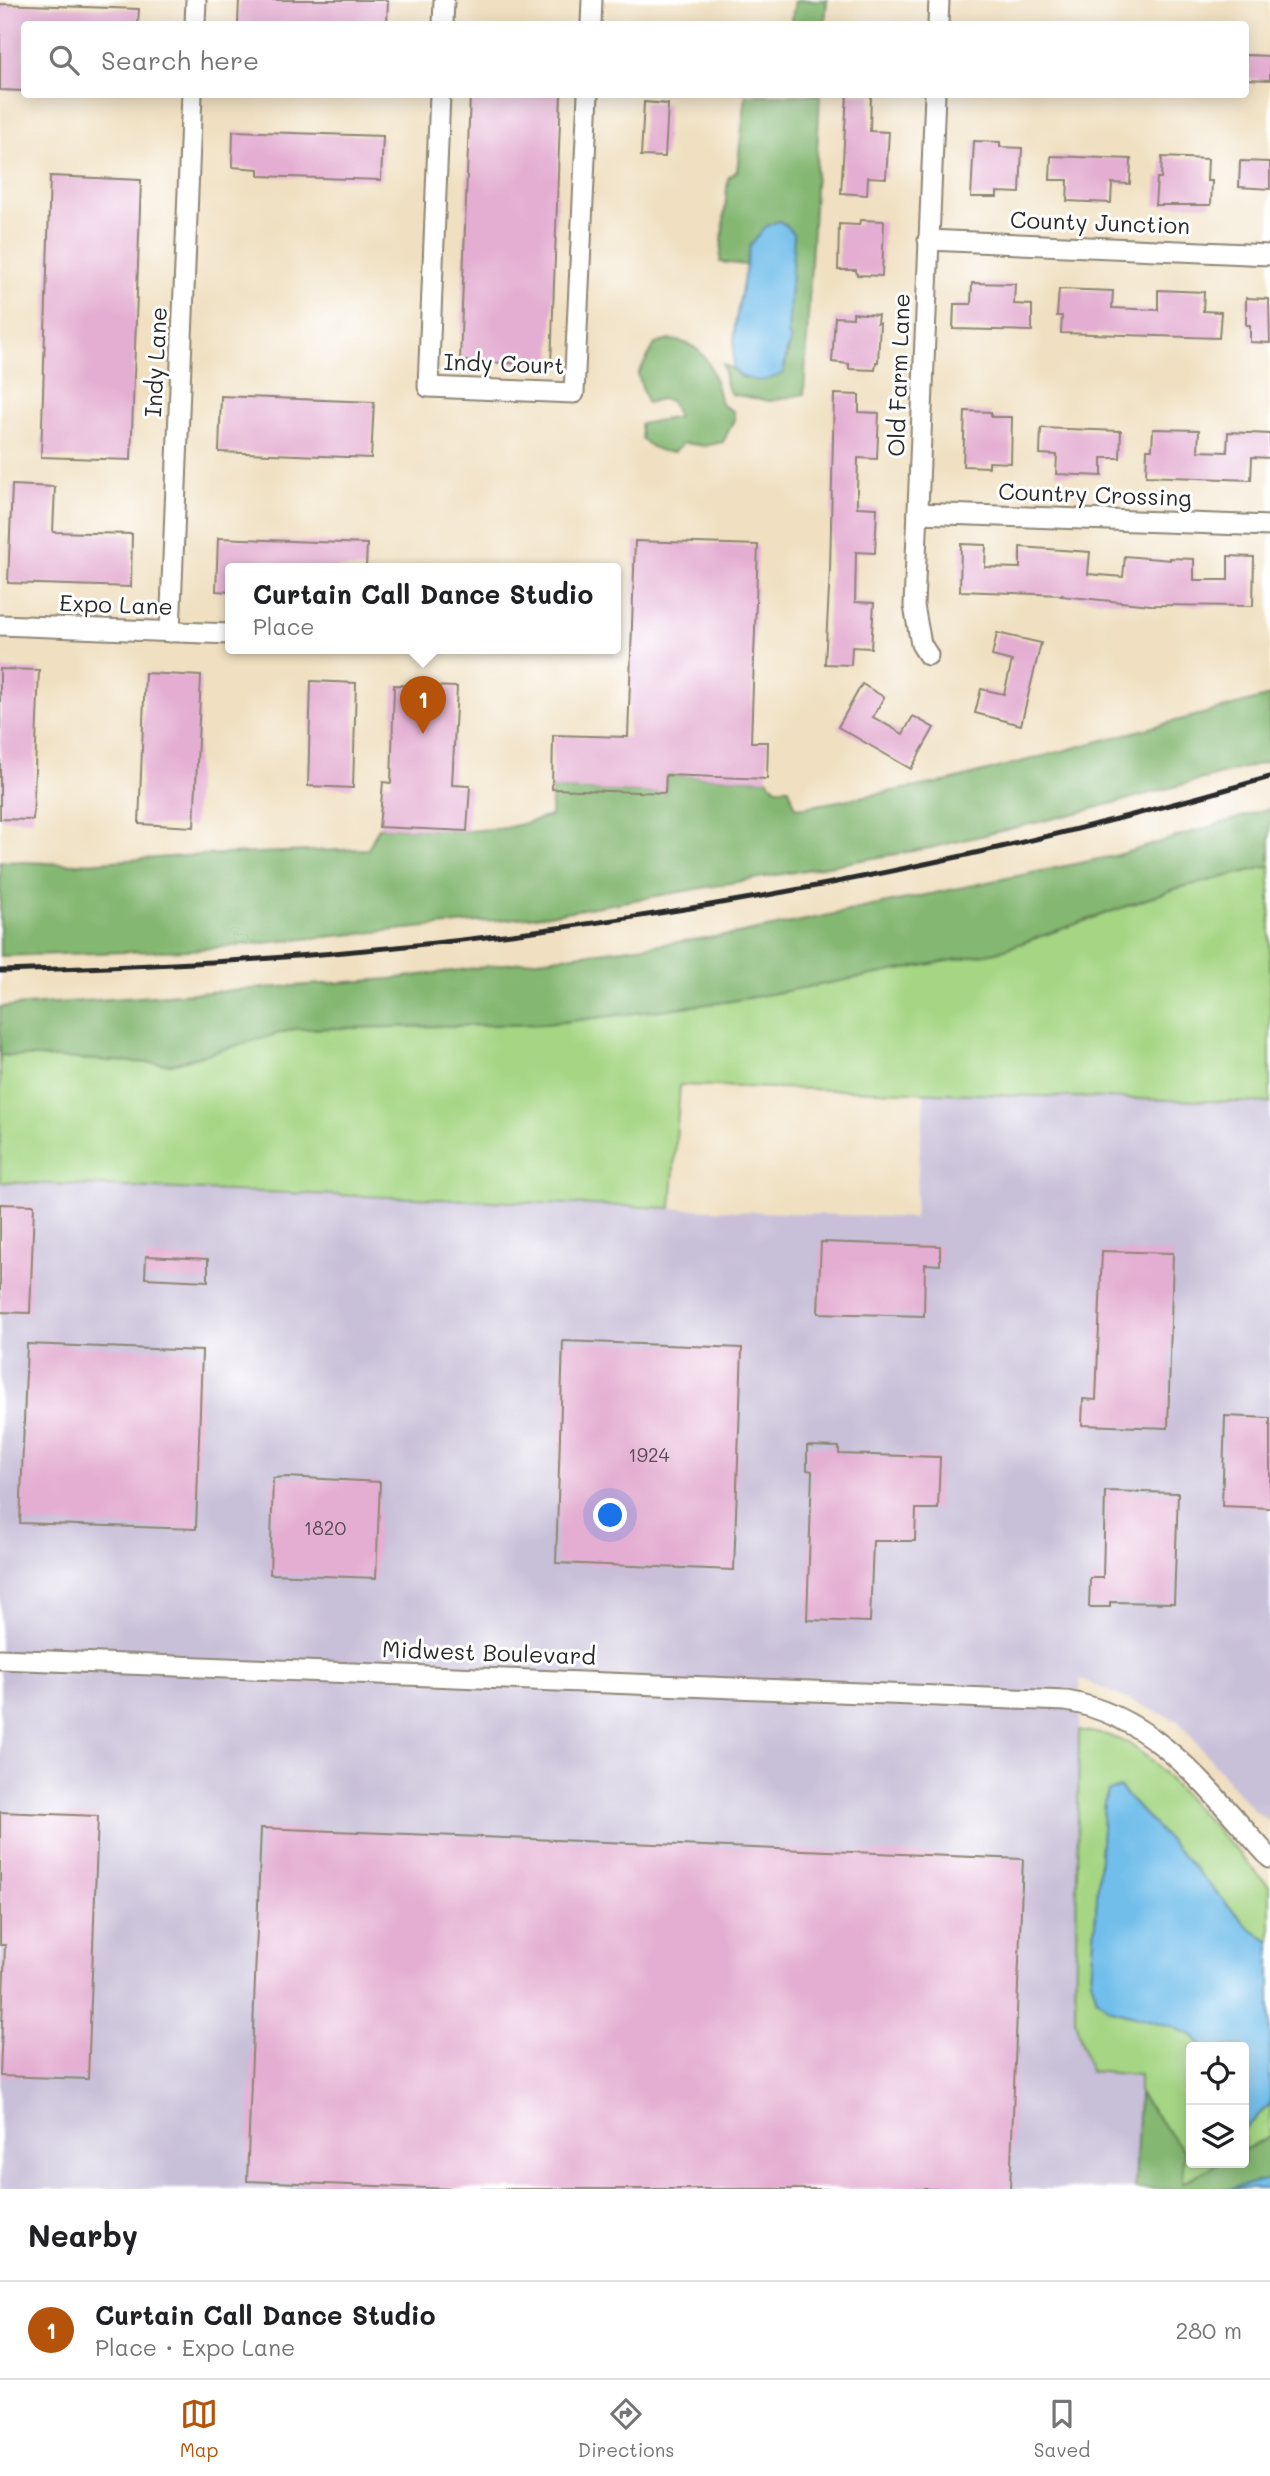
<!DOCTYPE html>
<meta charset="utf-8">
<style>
body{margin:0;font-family:Mali,sans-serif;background:#f2f2f2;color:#202124}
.controls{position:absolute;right:21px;bottom:21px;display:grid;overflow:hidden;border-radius:7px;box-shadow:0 4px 18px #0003}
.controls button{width:63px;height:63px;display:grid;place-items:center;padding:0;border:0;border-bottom:2px solid #e0e0e0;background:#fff;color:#202124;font:35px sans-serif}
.you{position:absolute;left:611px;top:1516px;width:24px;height:24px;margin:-18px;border:5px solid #fff;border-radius:50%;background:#1a73e8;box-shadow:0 0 0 10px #1a73e833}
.badge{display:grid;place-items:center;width:46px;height:46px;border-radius:50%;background:#b45309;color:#fff;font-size:23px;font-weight:700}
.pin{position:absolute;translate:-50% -58px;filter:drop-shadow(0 2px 4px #0008)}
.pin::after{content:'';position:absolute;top:37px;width:24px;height:21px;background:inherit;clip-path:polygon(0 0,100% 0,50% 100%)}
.popup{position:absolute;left:225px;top:563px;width:396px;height:91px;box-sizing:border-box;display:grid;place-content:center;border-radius:7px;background:#fff;filter:drop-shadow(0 2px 5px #0005);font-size:23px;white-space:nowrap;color:#757577}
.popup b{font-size:26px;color:#202124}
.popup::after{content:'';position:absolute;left:50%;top:100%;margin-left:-14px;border:14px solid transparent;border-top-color:#fff}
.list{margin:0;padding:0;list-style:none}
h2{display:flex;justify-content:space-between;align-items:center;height:91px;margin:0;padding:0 28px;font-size:30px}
h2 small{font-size:23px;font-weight:400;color:#757577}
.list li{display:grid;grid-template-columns:46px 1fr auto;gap:21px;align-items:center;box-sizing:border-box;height:98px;padding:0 28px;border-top:2px solid #e0e0e0}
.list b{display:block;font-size:26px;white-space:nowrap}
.list p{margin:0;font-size:23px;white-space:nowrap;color:#757577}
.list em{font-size:23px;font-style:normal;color:#757577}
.icon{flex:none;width:38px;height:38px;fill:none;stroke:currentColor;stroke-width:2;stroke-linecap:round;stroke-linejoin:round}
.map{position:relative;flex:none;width:1270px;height:2189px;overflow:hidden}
.search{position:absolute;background:#fff;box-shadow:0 4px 18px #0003;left:21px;right:21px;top:21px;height:77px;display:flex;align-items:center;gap:18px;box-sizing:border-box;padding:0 24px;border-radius:7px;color:#757577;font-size:26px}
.sheet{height:189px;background:#fff}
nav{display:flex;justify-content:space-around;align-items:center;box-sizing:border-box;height:98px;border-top:2px solid #e0e0e0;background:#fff;font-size:19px;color:#757577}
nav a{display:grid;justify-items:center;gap:4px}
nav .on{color:#b45309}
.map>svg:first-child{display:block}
.industrial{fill:#c8bfd8}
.green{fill:#a6d684;stroke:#688058;stroke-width:2}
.forest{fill:#84b772;stroke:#58714e;stroke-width:2}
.water{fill:#71beeb;stroke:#4e748b;stroke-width:2}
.building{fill:#e4aed2}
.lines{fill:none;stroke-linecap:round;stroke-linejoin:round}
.street-casing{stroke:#8e8676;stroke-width:23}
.street{stroke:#fff;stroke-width:19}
.rail{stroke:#2b2b2b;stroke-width:5}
.labels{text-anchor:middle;stroke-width:6;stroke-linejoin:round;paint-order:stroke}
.number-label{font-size:19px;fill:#594c55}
.street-label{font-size:23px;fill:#2b2b2b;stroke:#fff}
</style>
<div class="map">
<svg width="1270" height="2189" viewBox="0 0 1270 2189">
<rect width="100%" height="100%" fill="#fff"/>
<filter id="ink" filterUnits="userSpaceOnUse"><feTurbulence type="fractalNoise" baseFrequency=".0143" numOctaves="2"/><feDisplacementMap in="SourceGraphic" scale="14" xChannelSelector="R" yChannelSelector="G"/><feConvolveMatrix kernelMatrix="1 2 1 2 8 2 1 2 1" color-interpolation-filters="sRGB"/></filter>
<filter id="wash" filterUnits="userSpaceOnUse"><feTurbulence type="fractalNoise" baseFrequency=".00686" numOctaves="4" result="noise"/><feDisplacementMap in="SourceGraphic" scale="28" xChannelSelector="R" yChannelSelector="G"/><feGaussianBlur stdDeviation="1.57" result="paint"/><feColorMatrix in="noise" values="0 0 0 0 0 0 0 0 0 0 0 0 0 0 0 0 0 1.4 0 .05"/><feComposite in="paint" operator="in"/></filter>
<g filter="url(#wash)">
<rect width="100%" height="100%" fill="#f0e0c1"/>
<polygon class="industrial" points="925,1091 1270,1103 1270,1822 1253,1810 1178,1721 1080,1679 1075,2020 1139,2075 1135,2189 0,2189 0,1182 914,1218"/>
<g class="green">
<polygon points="1270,866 1270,1103 680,1085 671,1208 0,1182 0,1055 172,1064 294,1029 546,1024 732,1001 996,952 1178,888"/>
<polygon points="1079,1730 1107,1735 1128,1743 1152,1761 1270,1887 1270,1941 1250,1929 1120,1788 1104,1802 1091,1979 1097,1998 1109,2009 1171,2026 1192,2035 1203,2047 1191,2047 1191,2163 1220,2163 1181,2183 1184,2151 1139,2094 1139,2075 1090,2071 1075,2020"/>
<polygon points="1270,2104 1270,2137 1244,2150 1244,2129"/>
</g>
<g class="forest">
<polygon points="795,0 827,0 825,24 791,24"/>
<polygon points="746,95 820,95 804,394 770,401 731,394 726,385 723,364 733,369 742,378 783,373 791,340 788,334 794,235 750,246 746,265 720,262 728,178 737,171"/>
<path d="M669 340C708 342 713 371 721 404L734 412V420L723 442 705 446 684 443 674 452C660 453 653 448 642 440L640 424 678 417 671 401 660 399 647 403 638 374 655 344Z"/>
<polygon points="1270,696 1270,761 1077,813 930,848 549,915 191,950 0,956 0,861 71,864 198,855 368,849 379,827 467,831 506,828 551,816 552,789 665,793 666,775 767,779 776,788 789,788 796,808 805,807 949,781"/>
<polygon points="1270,808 1270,866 1178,888 996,952 732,1001 546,1024 294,1029 172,1064 0,1055 0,1007 390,979 738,934 1118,855"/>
<polygon points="1139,2094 1184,2151 1182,2183 1220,2163 1244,2163 1244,2150 1270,2137 1270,2179 1229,2189 1135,2189"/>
</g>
<g class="water">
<path d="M778 221 786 225 794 235 788 334 791 340 787 349 783 373C765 383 749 384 733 369L735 324 750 246 765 227Z"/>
<polygon points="1120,1788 1250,1929 1270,1941 1270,2104 1244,2129 1244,2047 1203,2047 1192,2035 1171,2026 1109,2009 1097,1998 1091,1979 1104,1802 1108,1791"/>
<polygon points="1269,2179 1270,2189 1229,2189"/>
</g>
<g id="blocks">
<g class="building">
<polygon points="239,0 388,0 387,24 238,24"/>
<polygon points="0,4 139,9 138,24 24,24 24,91 0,90"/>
<polygon points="1245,55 1270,56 1270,80 1245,79"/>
<polygon points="470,94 561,94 551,365 460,361"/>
<polygon points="847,94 871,94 870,131 889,132 886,178 868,177 867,195 841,193"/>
<polygon points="644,102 668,104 665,157 641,156"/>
<polygon points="233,131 383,136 381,180 259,176 259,169 232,167"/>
<polygon points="974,141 1000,142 1000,147 1022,148 1020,193 997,192 997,197 971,197"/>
<polygon points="1051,156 1131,159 1130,184 1112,183 1111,203 1067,201 1068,180 1050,180"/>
<polygon points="1162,157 1208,159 1207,181 1212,181 1211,205 1155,205 1157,178 1161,178"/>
<polygon points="1240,161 1270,162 1270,189 1239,187"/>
<polygon points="50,176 141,180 131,460 41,457"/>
<polygon points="860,220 884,221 882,276 857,275 856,270 838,270 839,224 859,225"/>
<polygon points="972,283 1015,284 1014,304 1032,305 1032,331 953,329 954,304 971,304"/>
<polygon points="1059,289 1113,291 1112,308 1158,310 1158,290 1204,292 1203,311 1221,312 1219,338 1061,333 1062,316 1057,316"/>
<polygon points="1246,298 1269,299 1270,343 1250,342 1250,325 1246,325"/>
<polygon points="853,313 878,315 877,323 880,323 878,362 876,362 875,370 849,369 849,364 832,362 835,317 853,318"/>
<polygon points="834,394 859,395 859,412 879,413 877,459 858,458 857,490 857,507 877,508 875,553 856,552 855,602 874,603 871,648 852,647 851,665 825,664 830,570"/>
<polygon points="221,396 374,402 371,458 219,452"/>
<polygon points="965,411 991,412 991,417 1012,417 1011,463 989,462 989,467 963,466"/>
<polygon points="1041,428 1121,431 1120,458 1102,458 1102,476 1056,474 1057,455 1040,454"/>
<polygon points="1153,429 1199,430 1198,451 1227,452 1228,432 1270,434 1270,458 1252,457 1251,480 1146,476 1147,449 1152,449"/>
<polygon points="12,485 55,487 53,532 132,534 131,587 8,583"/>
<polygon points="218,538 367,544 366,568 230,568 230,592 216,591"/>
<polygon points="635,541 758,545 751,742 768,742 767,779 666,775 665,793 552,789 553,735 628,737"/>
<polygon points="961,544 986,545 985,567 1020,568 1020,547 1090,552 1088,574 1123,577 1125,556 1170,560 1170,558 1194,559 1194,580 1228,580 1228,556 1254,557 1253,606 1151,605 1061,596 1062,595 960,591"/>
<polygon points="997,633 1041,643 1021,725 975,713 981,689 1004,694 1012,661 992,656"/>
<polygon points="0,669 39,670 33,820 0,819"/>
<polygon points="145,673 201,676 194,827 139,824"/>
<polygon points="311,681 356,683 353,788 308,786"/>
<polygon points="862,684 884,697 873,717 903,734 913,716 934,728 911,769 838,727"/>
<polygon points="394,685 457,687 452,785 470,786 467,831 379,827 383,782 391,783"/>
<polygon points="0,1204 34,1205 30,1313 0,1312"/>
<polygon points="821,1242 940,1246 940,1265 925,1264 924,1316 818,1313"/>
<polygon points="1102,1251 1173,1253 1168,1428 1082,1425 1083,1399 1096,1400"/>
<polygon points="146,1256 208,1259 208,1281 145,1278"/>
<polygon points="563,1341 742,1348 734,1570 556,1563"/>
<polygon points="27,1344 202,1351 196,1529 20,1523"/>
<polygon points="1225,1416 1270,1418 1270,1508 1222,1506"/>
<polygon points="807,1446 839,1447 839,1454 940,1457 938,1509 916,1509 915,1541 873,1541 870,1622 807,1620 812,1471 807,1470"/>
<polygon points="286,1477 380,1482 376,1578 270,1574 273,1478"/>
<polygon points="1105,1491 1178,1493 1174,1603 1110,1602 1110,1607 1089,1607 1090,1578 1103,1578"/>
<polygon points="0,1812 98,1816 88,2079 0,2076 5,1945 0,1945"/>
<polygon points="261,1828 1023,1859 1010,2189 454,2189 247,2181"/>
</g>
</g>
</g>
<g filter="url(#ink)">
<use href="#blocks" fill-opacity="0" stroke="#8e8676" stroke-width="2"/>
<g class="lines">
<g class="street-casing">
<g id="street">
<polyline points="195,24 196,0"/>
<polyline points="443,24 444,0"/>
<polyline points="591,24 592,0"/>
<polyline points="938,24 939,0"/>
<polyline points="440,94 428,387 574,393 588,94"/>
<polyline points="928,240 1270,255"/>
<polyline points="918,513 1270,526"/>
<polyline points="0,625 230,634"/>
<polyline points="170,632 192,94"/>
<polyline points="928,655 921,644 914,606 935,94"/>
<path d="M0 1659 1066 1701C1158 1716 1211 1794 1270 1858"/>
</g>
</g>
<use href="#street" class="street"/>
<path class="rail" d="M0 971C86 968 173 965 259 959 600 934 941 873 1270 777"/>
</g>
</g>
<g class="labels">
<g class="number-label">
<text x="649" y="1462">1924</text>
<text x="325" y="1535">1820</text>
</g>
<g class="street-label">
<text transform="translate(1100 223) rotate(2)" y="8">County Junction</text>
<text transform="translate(156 362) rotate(-87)" y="8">Indy Lane</text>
<text transform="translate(504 364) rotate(2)" y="8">Indy Court</text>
<text transform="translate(899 375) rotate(-88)" y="8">Old Farm Lane</text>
<text transform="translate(1095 495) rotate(2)" y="8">Country Crossing</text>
<text transform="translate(116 605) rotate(2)" y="8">Expo Lane</text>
<text transform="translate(489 1653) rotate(2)" y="8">Midwest Boulevard</text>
</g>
</g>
</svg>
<div class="controls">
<button><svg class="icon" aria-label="locate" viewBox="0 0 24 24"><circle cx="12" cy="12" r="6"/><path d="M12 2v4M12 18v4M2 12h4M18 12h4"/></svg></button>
<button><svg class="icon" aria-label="layers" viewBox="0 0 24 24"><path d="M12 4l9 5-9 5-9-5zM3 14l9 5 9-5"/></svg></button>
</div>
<div class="you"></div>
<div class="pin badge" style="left:423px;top:734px">1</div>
<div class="popup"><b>Curtain Call Dance Studio</b>Place</div>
<div class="search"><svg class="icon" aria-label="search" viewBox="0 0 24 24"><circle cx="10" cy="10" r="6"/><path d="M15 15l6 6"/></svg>Search here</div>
</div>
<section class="sheet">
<h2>Nearby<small></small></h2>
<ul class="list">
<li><span class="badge">1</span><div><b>Curtain Call Dance Studio</b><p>Place · Expo Lane</p></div><em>280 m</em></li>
</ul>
</section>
<nav>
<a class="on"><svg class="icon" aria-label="map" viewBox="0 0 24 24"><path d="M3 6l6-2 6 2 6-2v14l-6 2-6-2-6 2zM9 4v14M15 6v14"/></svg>Map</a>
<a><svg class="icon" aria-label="directions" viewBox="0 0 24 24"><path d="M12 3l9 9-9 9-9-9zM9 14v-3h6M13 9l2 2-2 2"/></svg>Directions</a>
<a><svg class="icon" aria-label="saved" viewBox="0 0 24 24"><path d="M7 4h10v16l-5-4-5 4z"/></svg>Saved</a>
</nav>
